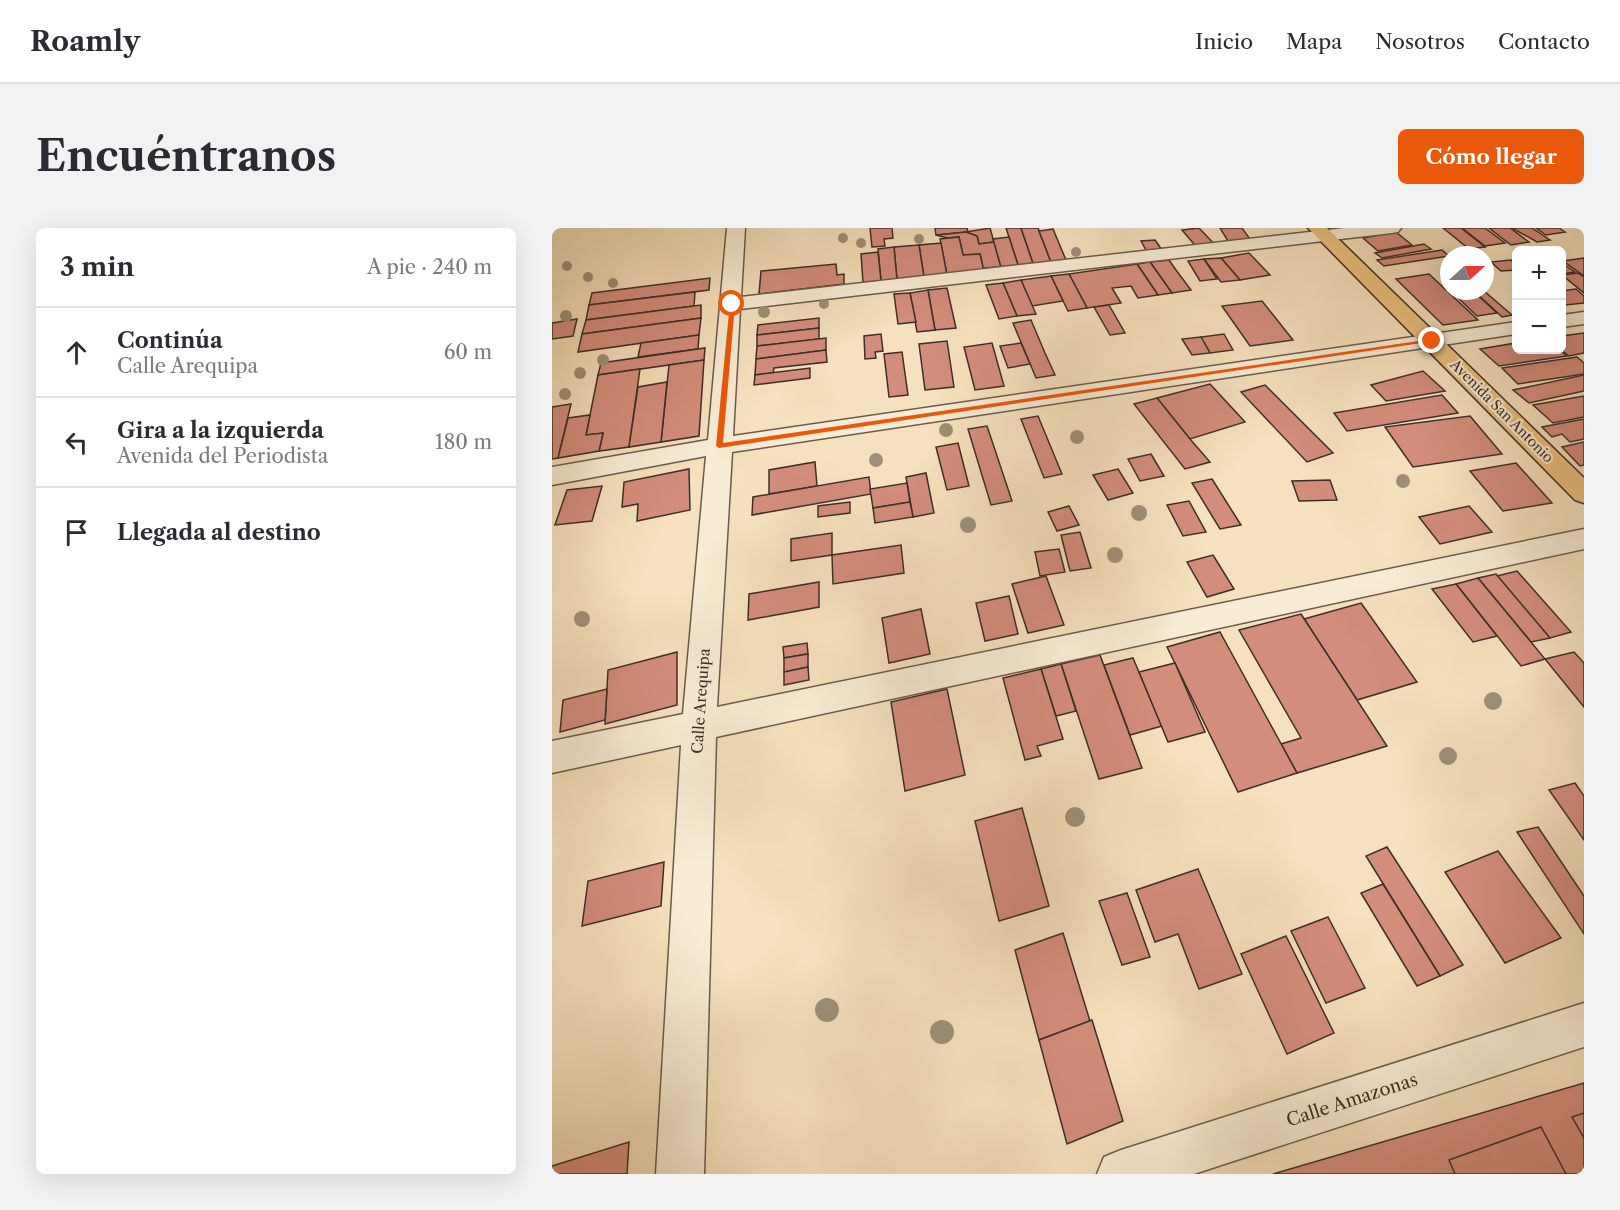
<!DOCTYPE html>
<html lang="es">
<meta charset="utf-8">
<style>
body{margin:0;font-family:"Libre Caslon Text",serif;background:#f2f2f3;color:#2b2b33}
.controls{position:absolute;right:18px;top:18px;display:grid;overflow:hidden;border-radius:9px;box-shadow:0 6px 24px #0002}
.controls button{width:54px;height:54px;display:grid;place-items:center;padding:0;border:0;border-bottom:2px solid #e1e1e2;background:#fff;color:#2b2b33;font:30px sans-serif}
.compass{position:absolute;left:888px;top:18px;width:54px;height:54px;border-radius:50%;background:#fff;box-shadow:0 6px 24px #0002;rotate:69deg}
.stop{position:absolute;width:18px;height:18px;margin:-14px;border:4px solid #ea580c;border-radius:50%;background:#fff}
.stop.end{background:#ea580c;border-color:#fff;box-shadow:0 2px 6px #0008}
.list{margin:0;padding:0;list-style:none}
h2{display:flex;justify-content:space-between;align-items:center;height:78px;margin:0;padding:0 24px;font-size:26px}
h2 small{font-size:20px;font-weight:400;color:#7c7c81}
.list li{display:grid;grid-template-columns:39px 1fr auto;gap:18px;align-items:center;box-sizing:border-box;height:90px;padding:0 24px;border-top:2px solid #e1e1e2}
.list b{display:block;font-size:22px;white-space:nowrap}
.list p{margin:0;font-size:20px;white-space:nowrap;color:#7c7c81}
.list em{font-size:20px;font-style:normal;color:#7c7c81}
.icon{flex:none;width:33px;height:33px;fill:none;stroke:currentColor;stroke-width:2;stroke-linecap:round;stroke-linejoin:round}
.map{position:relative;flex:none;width:1032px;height:946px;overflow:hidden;border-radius:9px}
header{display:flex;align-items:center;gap:36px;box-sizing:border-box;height:84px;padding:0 30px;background:#fff;border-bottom:2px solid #e1e1e2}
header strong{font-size:28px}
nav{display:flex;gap:33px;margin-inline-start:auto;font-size:21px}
.intro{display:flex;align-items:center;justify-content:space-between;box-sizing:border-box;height:144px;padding:0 36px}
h1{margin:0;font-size:42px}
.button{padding:15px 27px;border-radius:9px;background:#ea580c;color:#fff;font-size:21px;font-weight:700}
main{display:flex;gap:36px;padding:0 36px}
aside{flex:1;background:#fff;border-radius:9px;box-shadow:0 6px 24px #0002}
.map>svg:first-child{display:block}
.building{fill:#d38d7b;stroke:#3c2f28;stroke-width:1.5}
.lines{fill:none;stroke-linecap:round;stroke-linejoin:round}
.minor-casing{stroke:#6a5c4d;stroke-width:3}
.major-casing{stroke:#3c2f28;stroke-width:3}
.minor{fill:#f8ecd4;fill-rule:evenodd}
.major{fill:#eac07e;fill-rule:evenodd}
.tree{fill:#9d9077}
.route{fill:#ea580c}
.labels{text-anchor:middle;stroke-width:4.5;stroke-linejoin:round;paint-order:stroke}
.far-street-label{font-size:14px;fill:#3c2f28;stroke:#f8ecd4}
.street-label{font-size:15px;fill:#3c2f28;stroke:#f8ecd4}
.near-street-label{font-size:18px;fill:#3c2f28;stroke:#f8ecd4}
</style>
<header>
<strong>Roamly</strong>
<nav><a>Inicio</a><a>Mapa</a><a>Nosotros</a><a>Contacto</a></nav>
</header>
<div class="intro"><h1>Encuéntranos</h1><a class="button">Cómo llegar</a></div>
<main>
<aside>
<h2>3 min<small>A pie · 240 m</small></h2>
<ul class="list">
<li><svg class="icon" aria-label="ahead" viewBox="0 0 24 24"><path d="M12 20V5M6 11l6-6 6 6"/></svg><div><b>Continúa</b><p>Calle Arequipa</p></div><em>60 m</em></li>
<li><svg class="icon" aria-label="left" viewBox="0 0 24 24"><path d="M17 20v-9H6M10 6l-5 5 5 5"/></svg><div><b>Gira a la izquierda</b><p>Avenida del Periodista</p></div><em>180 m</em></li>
<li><svg class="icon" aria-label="arrive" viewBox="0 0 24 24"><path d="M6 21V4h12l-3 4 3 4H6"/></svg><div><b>Llegada al destino</b></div></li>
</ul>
</aside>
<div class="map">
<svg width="1032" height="946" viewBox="0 0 1032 946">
<rect width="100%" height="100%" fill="#f5e1bd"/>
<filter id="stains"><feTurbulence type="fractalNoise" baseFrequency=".00333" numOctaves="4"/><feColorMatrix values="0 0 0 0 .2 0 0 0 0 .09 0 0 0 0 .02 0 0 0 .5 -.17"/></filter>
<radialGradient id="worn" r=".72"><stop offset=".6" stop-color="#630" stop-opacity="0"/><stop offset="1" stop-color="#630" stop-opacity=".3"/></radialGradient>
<g class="building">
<polygon points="318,0 340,0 341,10 332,11 333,18 320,19"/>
<polygon points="383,0 415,0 416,4 384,7"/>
<polygon points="438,0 442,14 427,16 425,8 414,4"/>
<polygon points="454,0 469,0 481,35 466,37"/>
<polygon points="469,0 486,0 499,34 481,35"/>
<polygon points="647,0 666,20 647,22 630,2"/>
<polygon points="668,0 690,0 698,11 676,13"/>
<polygon points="891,0 909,0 933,19 917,21"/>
<polygon points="910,0 933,0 953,15 933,18"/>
<polygon points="937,0 958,0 977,14 959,17"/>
<polygon points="960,0 980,0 998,12 985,14"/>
<polygon points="984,0 1007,0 1013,4 994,7"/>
<polygon points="501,1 514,32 499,34 487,3"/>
<polygon points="414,4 425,8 427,16 442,14 449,39 431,40 428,26 411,27 407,9 395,10 384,7"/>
<polygon points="844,4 860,17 826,23 811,10"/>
<polygon points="407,9 411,27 428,26 432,43 395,47 388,11"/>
<polygon points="457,9 466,37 449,39 441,11"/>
<polygon points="603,12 610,22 595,24 589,13"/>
<polygon points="389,15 395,47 372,49 367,17"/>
<polygon points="872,16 879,21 830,30 823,25"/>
<polygon points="367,17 372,49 345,52 342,19"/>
<polygon points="342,19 345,52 329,53 326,21"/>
<polygon points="890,22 897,28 832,38 825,32"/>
<polygon points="326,24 329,53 311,55 309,26"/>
<polygon points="697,25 718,47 688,52 669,30"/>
<polygon points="669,30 688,52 669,54 652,31"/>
<polygon points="1032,30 1032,48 1011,33"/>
<polygon points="652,31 665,51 648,53 636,33"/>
<polygon points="617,32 624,42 639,62 620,65 598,34"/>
<polygon points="959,32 964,37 964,42 949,43 939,34"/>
<polygon points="598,34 620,65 606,67 585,36"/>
<polygon points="1010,35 1023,44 1010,46"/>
<polygon points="284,36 285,47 292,46 292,56 207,66 209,43"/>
<polygon points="585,36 606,67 586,70 579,58 560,60 569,75 535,80 517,46"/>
<polygon points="1026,45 1032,49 1032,65 1010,47"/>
<polygon points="517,46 535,80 516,83 499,48"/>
<polygon points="877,46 926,92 891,97 844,51"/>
<polygon points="499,48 511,73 480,78 469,52"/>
<polygon points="158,50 157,62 37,77 40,65"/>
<polygon points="469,52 484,86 465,88 451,55"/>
<polygon points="451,55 465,88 447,91 434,57"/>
<polygon points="395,60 404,100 383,102 376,62"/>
<polygon points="1024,61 1032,68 1032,75 1013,77 1010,74 1010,63"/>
<polygon points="376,62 383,102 365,104 358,65"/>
<polygon points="899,63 921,63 945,85 925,88"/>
<polygon points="922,63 932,63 960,87 950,89"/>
<polygon points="143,64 142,78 34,92 37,77"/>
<polygon points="358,65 364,94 346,96 342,66"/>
<polygon points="710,73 741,112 698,118 670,78"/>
<polygon points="149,77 149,90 30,106 34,92"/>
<polygon points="557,77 573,105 558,107 542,79"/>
<polygon points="149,90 147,107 26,124 30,106"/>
<polygon points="267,90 267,100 205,107 206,97"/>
<polygon points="25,91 21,108 0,111 0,95"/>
<polygon points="479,92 493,125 503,147 484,150 461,95"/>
<polygon points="267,100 267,111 205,118 205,107"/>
<polygon points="1032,105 1032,125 1017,128 1009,122 1010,108"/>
<polygon points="329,106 331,123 323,124 324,130 313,131 312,108"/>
<polygon points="672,106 681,122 658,125 649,109"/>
<polygon points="147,107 146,121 86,129 89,115"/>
<polygon points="649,109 658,125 640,127 630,111"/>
<polygon points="274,110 274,122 204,131 205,118"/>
<polygon points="395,113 402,159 373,162 367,116"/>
<polygon points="440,115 452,158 423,162 412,119"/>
<polygon points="469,115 478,136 456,140 448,118"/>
<polygon points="964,115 964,122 1008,122 1015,128 947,138 928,121"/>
<polygon points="153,120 152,132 46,147 49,135"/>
<polygon points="274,122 275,134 222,140 221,145 203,147 204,131"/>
<polygon points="350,124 356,167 337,169 332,126"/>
<polygon points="1025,129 1032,135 1032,146 966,156 950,140"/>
<polygon points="152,132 147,208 109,214 117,137"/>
<polygon points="258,140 258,150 202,157 203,147"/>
<polygon points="88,141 77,219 47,223 51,205 34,207 46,147"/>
<polygon points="871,143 893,163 834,173 819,157"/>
<polygon points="1032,147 1032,163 977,175 961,162"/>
<polygon points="115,154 109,214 77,219 86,159"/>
<polygon points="658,156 693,194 638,211 605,170"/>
<polygon points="713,157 781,225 755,234 689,164"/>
<polygon points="890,167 906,185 795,203 782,185"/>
<polygon points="1032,168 1032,189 1001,195 981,177"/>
<polygon points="605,170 638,211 658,234 633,241 582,176"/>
<polygon points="19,176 6,230 0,231 0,179"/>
<polygon points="38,187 34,207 51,205 47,223 6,230 16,190"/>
<polygon points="486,188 510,246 492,250 469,191"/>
<polygon points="918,188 950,226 861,239 833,199"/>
<polygon points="1032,191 1032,211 1018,214 1010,206 1000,209 990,199"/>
<polygon points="435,198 460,273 439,277 416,201"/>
<polygon points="1032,214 1032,237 1028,238 1010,219"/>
<polygon points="406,215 417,258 395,262 384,219"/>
<polygon points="599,226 612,248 588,253 576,231"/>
<polygon points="263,234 265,258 217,266 217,242"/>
<polygon points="964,235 1000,275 951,283 918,243"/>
<polygon points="137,241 138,282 85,293 86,276 70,279 72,254"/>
<polygon points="566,241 581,265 556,272 541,247"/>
<polygon points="374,245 382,285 361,289 354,249"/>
<polygon points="317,249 319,266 200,287 201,269"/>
<polygon points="660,251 689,297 668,301 640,255"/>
<polygon points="778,252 785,272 747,273 740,253"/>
<polygon points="355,255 358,274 321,280 318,261"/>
<polygon points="50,258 40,293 3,297 15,262"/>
<polygon points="637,273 654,304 631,308 615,277"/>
<polygon points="298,274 298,285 266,289 266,278"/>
<polygon points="358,274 361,289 323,295 321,280"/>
<polygon points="517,278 527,297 505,303 496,284"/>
<polygon points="917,278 940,304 888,316 867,289"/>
<polygon points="528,304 539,340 518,343 509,307"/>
<polygon points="280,305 280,327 239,333 239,311"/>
<polygon points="349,317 352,345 281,356 280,327"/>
<polygon points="507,321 513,344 488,348 483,324"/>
<polygon points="661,327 682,361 655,369 635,334"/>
<polygon points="965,343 1019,404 998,410 945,348"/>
<polygon points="944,346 998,410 979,414 926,350"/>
<polygon points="494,348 512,397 476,405 460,356"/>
<polygon points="926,350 979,414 993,431 969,438 904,356"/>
<polygon points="267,354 267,379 196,392 197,366"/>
<polygon points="904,356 945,408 921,414 880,361"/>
<polygon points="457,368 466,406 433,413 424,375"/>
<polygon points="809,375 865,454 805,472 752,391"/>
<polygon points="369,381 378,426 337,435 330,390"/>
<polygon points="749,386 835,518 745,545 729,516 749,510 687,402"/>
<polygon points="668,404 745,545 686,564 615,419"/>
<polygon points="255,415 256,426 232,430 231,419"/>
<polygon points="125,424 125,477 53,496 56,442"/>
<polygon points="1022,424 1032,435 1032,479 993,431"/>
<polygon points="256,426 256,439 232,444 232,430"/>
<polygon points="548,427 590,540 547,551 509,436"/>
<polygon points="581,430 610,498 578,507 552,437"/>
<polygon points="623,435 653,504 616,514 587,444"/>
<polygon points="509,436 524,483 504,488 489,441"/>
<polygon points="256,439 257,452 232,457 232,444"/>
<polygon points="489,441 511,511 485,518 489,528 473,532 451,450"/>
<polygon points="55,461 53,492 8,504 11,472"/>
<polygon points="395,461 413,547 353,563 339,474"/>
<polygon points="1023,555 1032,568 1032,612 997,562"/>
<polygon points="470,580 497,678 447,693 423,593"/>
<polygon points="986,599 1032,668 1032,706 965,604"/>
<polygon points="835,619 911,737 888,748 814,628"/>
<polygon points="946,623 1009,710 953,735 893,644"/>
<polygon points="112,634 109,678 30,698 36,653"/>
<polygon points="646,641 690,746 647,761 626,706 603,714 584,662"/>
<polygon points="831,656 888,748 865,758 809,665"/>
<polygon points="575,665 598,729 570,737 547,673"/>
<polygon points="776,689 813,760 774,775 739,703"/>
<polygon points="511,705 538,793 487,812 463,722"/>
<polygon points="734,708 782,805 735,826 689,726"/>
<polygon points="540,792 571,893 515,916 487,812"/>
<polygon points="1032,855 1032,946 721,946"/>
<polygon points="1032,885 1032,910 1020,889"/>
<polygon points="989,899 1014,946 903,946 897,932"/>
<polygon points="77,914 75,946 0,946 0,938"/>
</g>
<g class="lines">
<g class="minor-casing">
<g id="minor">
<polygon points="175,0 193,0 189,69 793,0 849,0 846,4 840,5 188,81 181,208 964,94 964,106 180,224 165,479 1032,301 1032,321 164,509 152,946 104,946 129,517 0,545 0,513 131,486 154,228 0,257 0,239 156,212"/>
<polygon points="1032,84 1032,96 1010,99 1010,87"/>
<polygon points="1032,775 1032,819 642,946 545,946 552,929 569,922"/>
</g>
</g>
<g class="major-casing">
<polygon id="major" points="756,0 775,0 1032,250 1032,275 1023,272"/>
</g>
<use href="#minor" class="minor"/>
<use href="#major" class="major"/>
</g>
<g class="tree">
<circle cx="291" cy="10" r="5"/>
<circle cx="367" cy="11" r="5"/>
<circle cx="309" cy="15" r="5"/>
<circle cx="524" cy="24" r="5"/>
<circle cx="15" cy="38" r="5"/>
<circle cx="36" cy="49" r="5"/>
<circle cx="61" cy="55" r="5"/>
<circle cx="272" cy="76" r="5"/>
<circle cx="212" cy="84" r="6"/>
<circle cx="14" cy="88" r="6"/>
<circle cx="51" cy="132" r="6"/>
<circle cx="28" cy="145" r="6"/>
<circle cx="13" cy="166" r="6"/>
<circle cx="394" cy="202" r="7"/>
<circle cx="525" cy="209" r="7"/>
<circle cx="324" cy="232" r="7"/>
<circle cx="851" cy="253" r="7"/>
<circle cx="587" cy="285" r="8"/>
<circle cx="416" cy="297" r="8"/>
<circle cx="563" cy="327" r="8"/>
<circle cx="30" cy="391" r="8"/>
<circle cx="941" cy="473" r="9"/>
<circle cx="896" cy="528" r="9"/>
<circle cx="523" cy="589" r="10"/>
<circle cx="275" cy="782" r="12"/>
<circle cx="390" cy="804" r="12"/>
</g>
<polygon class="route" points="178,74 183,76 171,215 880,111 883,113 167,220 164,218"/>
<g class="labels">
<g class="far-street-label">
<text transform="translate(950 183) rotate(45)" y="5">Avenida San Antonio</text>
</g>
<g class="street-label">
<text transform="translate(149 473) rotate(-86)" y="5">Calle Arequipa</text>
</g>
<g class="near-street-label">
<text transform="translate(800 872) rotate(-18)" y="6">Calle Amazonas</text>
</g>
</g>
<rect width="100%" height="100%" filter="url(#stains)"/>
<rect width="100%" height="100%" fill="url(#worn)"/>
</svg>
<div class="controls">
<button>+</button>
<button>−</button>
</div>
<svg class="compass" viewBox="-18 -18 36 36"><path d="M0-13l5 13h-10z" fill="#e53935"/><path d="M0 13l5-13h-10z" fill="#7c7c81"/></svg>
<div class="stop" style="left:180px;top:76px"></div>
<div class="stop end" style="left:880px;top:113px"></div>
</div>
</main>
